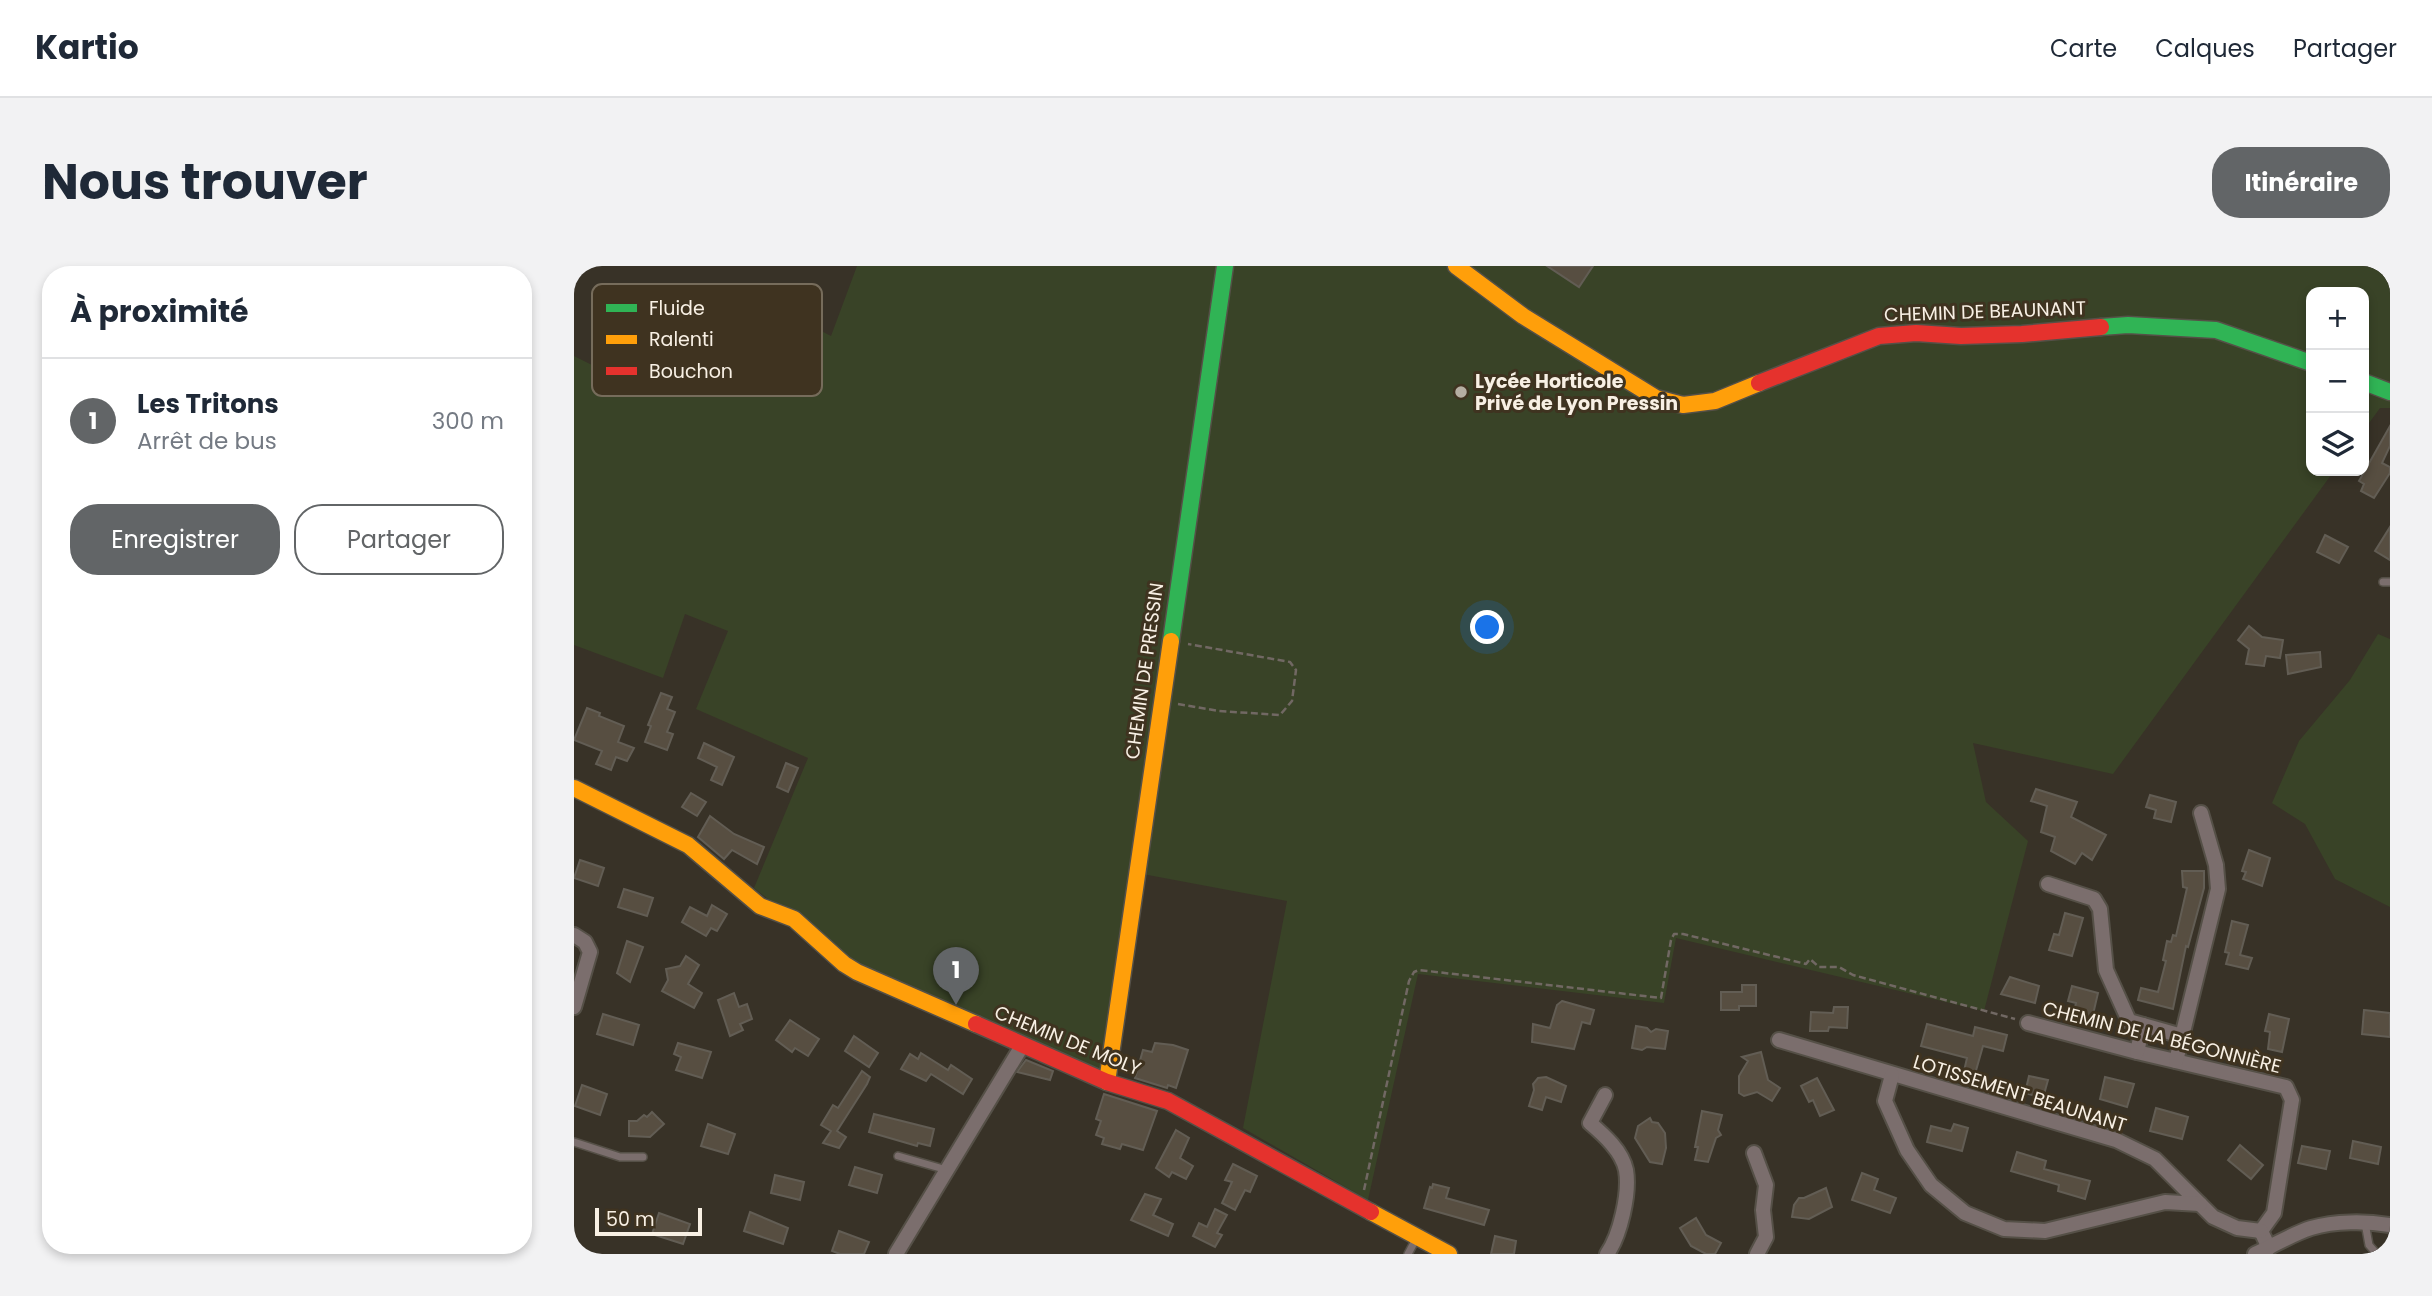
<!DOCTYPE html>
<html lang="fr">
<meta charset="utf-8">
<style>
body{margin:0;font-family:Poppins,sans-serif;background:#f2f2f3;color:#1f2937}
.controls{position:absolute;right:21px;top:21px;display:grid;overflow:hidden;border-radius:14px;box-shadow:0 4px 10px #0003}
.controls button{width:63px;height:63px;display:grid;place-items:center;padding:0;border:0;border-bottom:2px solid #e0e1e3;background:#fff;color:#1f2937;font:35px sans-serif}
.scale{position:absolute;left:21px;bottom:18px;width:107px;box-sizing:border-box;padding-left:7px;border:4px solid #f8f0e4;border-top:0;font-size:19px;line-height:24px;white-space:nowrap;color:#f8f0e4;-webkit-text-stroke:5px #3f3320;paint-order:stroke}
.you{position:absolute;left:914px;top:362px;width:24px;height:24px;margin:-18px;border:5px solid #fff;border-radius:50%;background:#1a73e8;box-shadow:0 0 0 10px #1a73e833}
.badge{display:grid;place-items:center;width:46px;height:46px;border-radius:50%;background:#626567;color:#fff;font-size:23px;font-weight:700}
.pin{position:absolute;translate:-50% -58px;filter:drop-shadow(0 2px 4px #0008)}
.pin::after{content:'';position:absolute;top:37px;width:24px;height:21px;background:inherit;clip-path:polygon(0 0,100% 0,50% 100%)}
.list{margin:0;padding:0;list-style:none}
h2{display:flex;justify-content:space-between;align-items:center;height:91px;margin:0;padding:0 28px;font-size:30px}
h2 small{font-size:23px;font-weight:400;color:#747a83}
.list li{display:grid;grid-template-columns:46px 1fr auto;gap:21px;align-items:center;box-sizing:border-box;height:126px;padding:0 28px;border-top:2px solid #e0e1e3}
.list b{display:block;font-size:26px;white-space:nowrap}
.list p{margin:0;font-size:23px;white-space:nowrap;color:#747a83}
.list em{font-size:23px;font-style:normal;color:#747a83}
.actions{display:flex;gap:14px;padding:21px 28px}
.actions a{flex:1;padding:16px 0;border:2px solid #626567;border-radius:28px;text-align:center;font-size:24px;color:#626567}
.actions .main{background:#626567;color:#fff}
.icon{flex:none;width:38px;height:38px;fill:none;stroke:currentColor;stroke-width:2;stroke-linecap:round;stroke-linejoin:round}
.map{position:relative;flex:none;width:1816px;height:988px;overflow:hidden;border-radius:28px}
header{display:flex;align-items:center;gap:42px;box-sizing:border-box;height:98px;padding:0 35px;background:#fff;border-bottom:2px solid #e0e1e3}
header strong{font-size:33px}
nav{display:flex;gap:38px;margin-inline-start:auto;font-size:24px}
.intro{display:flex;align-items:center;justify-content:space-between;box-sizing:border-box;height:168px;padding:0 42px}
h1{margin:0;font-size:49px}
.button{padding:18px 32px;border-radius:28px;background:#626567;color:#fff;font-size:24px;font-weight:700}
main{display:flex;gap:42px;padding:0 42px}
aside{flex:1;background:#fff;border-radius:28px;box-shadow:0 4px 10px #0003}
.map>svg:first-child{display:block}
.green{fill:#394327}
.building{fill:#574e41;stroke:#625d54;stroke-width:2}
.lines{fill:none;stroke-linecap:round;stroke-linejoin:round}
.lane-casing{stroke:#555047;stroke-width:10}
.street-casing{stroke:#555047;stroke-width:18}
.fast-casing{stroke:#555047;stroke-width:19}
.slow-casing{stroke:#555047;stroke-width:19}
.jam-casing{stroke:#555047;stroke-width:19}
.path{stroke:#716863;stroke-width:2.5;stroke-dasharray:7 3.5;stroke-linecap:butt}
.lane{stroke:#7b6e6d;stroke-width:7}
.street{stroke:#7b6e6d;stroke-width:14}
.fast{stroke:#30b455;stroke-width:16}
.slow{stroke:#ff9f0a;stroke-width:16}
.jam{stroke:#e5322d;stroke-width:16}
.poi-dot{fill:#b5aea2;stroke:#3f3320;stroke-width:2.5}
.labels{text-anchor:middle;stroke-width:6;stroke-linejoin:round;paint-order:stroke}
.street-label{font-size:19px;fill:#f8f0e4;stroke:#3f3320}
.poi-label{font-size:19px;font-weight:bold;fill:#f8f0e4;stroke:#3f3320;text-anchor:start}
.key{fill:#3f3320;stroke:#766c5b;stroke-width:2}
.key-label{font-size:19px;fill:#f8f0e4}
</style>
<header>
<strong>Kartio</strong>
<nav><a>Carte</a><a>Calques</a><a>Partager</a></nav>
</header>
<div class="intro"><h1>Nous trouver</h1><a class="button">Itinéraire</a></div>
<main>
<aside>
<h2>À proximité<small></small></h2>
<ul class="list">
<li><span class="badge">1</span><div><b>Les Tritons</b><p>Arrêt de bus</p></div><em>300 m</em></li>
</ul>
<div class="actions"><a class="main">Enregistrer</a><a>Partager</a></div>
</aside>
<div class="map">
<svg width="1816" height="988" viewBox="0 0 1816 988">
<rect width="100%" height="100%" fill="#383227"/>
<g class="green">
<polygon points="283,0 1816,0 1816,142 1806,142 1790,164 1790,26 1737,26 1737,205 1760,205 1539,508 1399,477 1412,536 1454,575 1410,745 1102,672 1090,737 844,708 794,934 669,862 713,635 558,606 528,807 270,693 180,622 234,492 122,443 154,365 111,348 89,412 0,379 0,90 20,100 52,36 140,90 127,119 156,130 195,38 257,70"/>
<polygon points="1804,368 1816,373 1816,641 1761,613 1731,558 1698,537 1725,475 1776,414"/>
</g>
<g class="building">
<polygon points="973,0 1019,0 1005,21"/>
<polygon points="1816,160 1816,180 1808,197 1816,201 1816,207 1800,232 1787,225 1790,218 1785,215"/>
<polygon points="1816,261 1816,294 1801,285"/>
<polygon points="1751,269 1774,281 1765,297 1743,286"/>
<polygon points="1675,360 1688,371 1709,374 1706,392 1692,390 1690,400 1672,398 1675,383 1664,374"/>
<polygon points="1746,386 1747,401 1714,408 1712,389"/>
<polygon points="87,427 98,431 93,443 101,446 93,466 99,468 93,484 71,476 77,460 74,459"/>
<polygon points="13,442 26,447 25,450 50,460 44,476 60,482 53,495 42,491 37,504 22,498 28,485 0,474"/>
<polygon points="130,477 160,491 148,519 137,514 143,501 124,492"/>
<polygon points="212,497 224,502 214,526 203,521"/>
<polygon points="1462,523 1503,536 1497,551 1532,569 1518,594 1508,587 1501,598 1477,585 1481,571 1467,566 1473,540 1457,535"/>
<polygon points="117,527 132,536 123,550 108,541"/>
<polygon points="1576,529 1602,536 1597,556 1580,552 1582,544 1572,541"/>
<polygon points="136,550 160,568 190,581 183,598 158,584 150,593 124,571"/>
<polygon points="1675,584 1696,592 1688,620 1669,613 1672,606 1668,605"/>
<polygon points="6,594 30,602 24,620 0,612"/>
<polygon points="1608,605 1630,605 1630,622 1614,681 1612,680 1599,743 1564,734 1567,722 1584,726 1592,695 1589,694 1593,675 1597,676 1599,669 1602,670 1613,622 1609,621"/>
<polygon points="50,623 79,632 73,650 44,641"/>
<polygon points="138,639 153,648 143,665 137,662 132,670 108,656 116,641 133,650"/>
<polygon points="1491,647 1509,652 1498,690 1475,684 1480,668 1485,669"/>
<polygon points="1658,655 1674,659 1666,689 1678,692 1674,703 1652,698 1655,687 1651,686"/>
<polygon points="53,675 69,681 56,716 43,707"/>
<polygon points="112,690 125,699 114,718 128,727 120,742 88,725 94,714 92,703 106,700"/>
<polygon points="1436,711 1465,720 1461,737 1427,728"/>
<polygon points="1168,719 1182,719 1182,740 1165,740 1165,744 1147,744 1147,726 1168,726"/>
<polygon points="1498,720 1524,727 1517,757 1498,752 1502,737 1494,735"/>
<polygon points="160,727 165,741 173,738 178,753 166,758 169,764 156,770 144,734"/>
<polygon points="988,735 1020,744 1016,758 1008,756 1000,783 958,776 959,758 976,762 983,739"/>
<polygon points="1260,741 1274,741 1273,762 1255,761 1254,765 1236,765 1237,746 1259,747"/>
<polygon points="1790,744 1816,747 1816,771 1788,768"/>
<polygon points="29,748 65,759 59,779 23,768"/>
<polygon points="1695,748 1715,753 1708,786 1694,783 1696,766 1691,765"/>
<polygon points="216,754 245,773 234,790 221,782 218,786 202,774"/>
<polygon points="1353,758 1399,770 1401,761 1433,769 1429,785 1409,780 1401,808 1390,805 1393,792 1347,780"/>
<polygon points="1062,760 1073,762 1077,766 1082,763 1094,765 1091,783 1073,781 1068,784 1058,782"/>
<polygon points="280,770 304,787 295,801 271,785"/>
<polygon points="104,777 137,786 128,812 102,804 107,791 100,788"/>
<polygon points="581,777 599,779 614,784 602,822 594,819 593,822 561,812 569,784 578,786"/>
<polygon points="1187,786 1194,814 1206,822 1198,835 1183,826 1170,830 1165,827 1165,810 1174,795 1168,791"/>
<polygon points="347,787 374,804 377,799 398,813 389,828 357,808 352,815 327,803 336,788 344,793"/>
<polygon points="452,794 479,805 476,814 443,806"/>
<polygon points="288,805 296,811 293,818 263,865 272,871 265,882 249,877 257,865 247,859 259,839 264,842"/>
<polygon points="1455,810 1474,814 1469,832 1451,827"/>
<polygon points="972,811 992,820 987,836 972,831 968,844 955,840 960,824 959,818 964,812"/>
<polygon points="1531,811 1560,818 1553,841 1526,833"/>
<polygon points="1243,812 1260,844 1246,850 1239,834 1235,836 1227,820"/>
<polygon points="8,819 33,828 26,849 1,840"/>
<polygon points="530,828 583,845 569,884 548,878 546,883 528,878 530,872 522,869 527,855 522,853"/>
<polygon points="1582,842 1614,851 1608,873 1576,865"/>
<polygon points="1128,845 1148,849 1144,864 1147,869 1142,872 1134,896 1121,894 1124,881 1121,881"/>
<polygon points="78,846 90,858 76,871 55,870 55,855 63,855 70,849 73,851"/>
<polygon points="300,848 360,863 356,880 344,877 343,880 295,866"/>
<polygon points="1076,852 1078,856 1084,857 1091,867 1092,882 1088,898 1076,896 1061,872 1064,860"/>
<polygon points="134,858 161,868 154,888 127,880"/>
<polygon points="1380,858 1394,862 1388,885 1353,876 1357,860 1377,865"/>
<polygon points="602,864 615,872 606,892 619,900 612,913 598,906 595,911 582,902"/>
<polygon points="1779,875 1807,881 1804,898 1776,892"/>
<polygon points="1666,879 1689,899 1677,913 1654,894"/>
<polygon points="1728,880 1756,885 1752,903 1724,897"/>
<polygon points="1443,886 1472,895 1470,903 1516,915 1511,933 1484,925 1485,919 1437,905"/>
<polygon points="659,898 683,910 676,926 671,924 661,944 648,937 658,916 651,914"/>
<polygon points="281,901 308,909 303,927 275,919"/>
<polygon points="1288,907 1304,913 1300,924 1322,932 1316,947 1278,934"/>
<polygon points="201,909 230,916 226,934 197,927"/>
<polygon points="859,918 875,922 872,932 915,944 910,959 850,942 856,921 858,922"/>
<polygon points="1252,922 1258,941 1235,953 1218,951 1220,939 1225,932 1230,932"/>
<polygon points="571,928 587,933 579,949 599,958 594,970 557,954"/>
<polygon points="641,943 653,949 643,967 648,969 641,981 619,970 625,957 633,961"/>
<polygon points="176,946 214,962 209,978 170,965"/>
<polygon points="85,947 116,958 109,978 78,968"/>
<polygon points="1122,952 1132,969 1147,977 1141,988 1132,988 1117,980 1106,962"/>
<polygon points="265,965 295,976 290,988 266,988 258,985"/>
<polygon points="921,970 942,975 940,988 917,988"/>
</g>
<g class="lines">
<g class="lane-casing">
<g id="lane">
<polyline points="1809,316 1816,316"/>
<polyline points="0,876 46,891 69,891"/>
<polyline points="324,890 373,904"/>
<polyline points="1791,957 1795,979 1803,988"/>
<polyline points="834,988 842,973"/>
</g>
</g>
<g class="street-casing">
<g id="street">
<polyline points="1474,618 1520,633 1526,643 1532,704 1555,755 1569,759"/>
<polyline points="0,669 11,676 16,686 0,741"/>
<polyline points="1454,757 1563,786 1712,821 1718,834 1700,947 1687,965 1695,982"/>
<polyline points="1205,774 1542,874 1581,893 1639,951 1663,962 1687,965"/>
<polyline points="1563,786 1569,759 1608,770"/>
<polyline points="1602,795 1644,623 1642,599 1627,547"/>
<polyline points="1318,809 1311,835 1333,884 1357,919 1391,947 1430,963 1471,965 1591,936 1626,938"/>
<path d="M1031 829 1016 857C1030 869 1048 885 1052 904 1056 927 1046 970 1033 988"/>
<polyline points="1180,887 1192,919 1189,944 1192,971 1183,988"/>
<polyline points="322,988 448,780"/>
<path d="M1681 988C1699 980 1718 968 1737 962 1761 955 1792 955 1816 959"/>
</g>
</g>
<g class="fast-casing">
<g id="fast">
<polyline points="1527,61 1554,59 1642,64 1737,97"/>
<polyline points="1790,116 1816,126"/>
<polyline points="597,375 651,0"/>
</g>
</g>
<g class="slow-casing">
<g id="slow">
<polyline points="882,0 949,50 1082,132 1109,139 1141,135 1185,117"/>
<polyline points="0,522 114,579 186,640 220,653 270,698 283,706 402,758"/>
<polyline points="533,816 597,375"/>
<polyline points="797,946 875,988"/>
</g>
</g>
<g class="jam-casing">
<g id="jam">
<polyline points="1185,117 1305,70 1342,67 1387,70 1448,68 1527,61"/>
<polyline points="402,758 533,816 594,835 797,946"/>
</g>
</g>
<g class="path">
<polyline points="604,438 645,445 706,449 718,435 722,404 716,396 614,378"/>
<polyline points="790,924 835,715 840,706 845,704 1087,732 1097,674 1100,668 1109,668 1232,698 1236,693 1245,701 1265,701 1279,709 1441,753"/>
</g>
<use href="#lane" class="lane"/>
<use href="#street" class="street"/>
<use href="#fast" class="fast"/>
<use href="#slow" class="slow"/>
<use href="#jam" class="jam"/>
</g>
<circle class="poi-dot" cx="887" cy="126" r="7"/>
<g class="labels">
<g class="street-label">
<text transform="translate(1411 45) rotate(-2)" y="7">CHEMIN DE BEAUNANT</text>
<text transform="translate(570 405) rotate(-82)" y="7">CHEMIN DE PRESSIN</text>
<text transform="translate(1588 771) rotate(14)" y="7">CHEMIN DE LA BÉGONNIÈRE</text>
<text transform="translate(494 774) rotate(22)" y="7">CHEMIN DE MOLY</text>
<text transform="translate(1446 827) rotate(17)" y="7">LOTISSEMENT BEAUNANT</text>
</g>
<g class="poi-label">
<text x="901" y="122">Lycée Horticole<tspan x="901" dy="22">Privé de Lyon Pressin</tspan></text>
</g>
</g>
<rect x="18" y="18" width="230" height="112" rx="10" class="key"/>
<rect x="32" y="38" width="31" height="8" fill="#30b455"/>
<rect x="32" y="69" width="31" height="9" fill="#ff9f0a"/>
<rect x="32" y="101" width="31" height="8" fill="#e5322d"/>
<g class="key-label">
<text x="75" y="49">Fluide</text>
<text x="75" y="80">Ralenti</text>
<text x="75" y="112">Bouchon</text>
</g>
</svg>
<div class="controls">
<button>+</button>
<button>−</button>
<button><svg class="icon" aria-label="layers" viewBox="0 0 24 24"><path d="M12 4l9 5-9 5-9-5zM3 14l9 5 9-5"/></svg></button>
</div>
<div class="scale">50 m</div>
<div class="you"></div>
<div class="pin badge" style="left:382px;top:739px">1</div>
</div>
</main>
